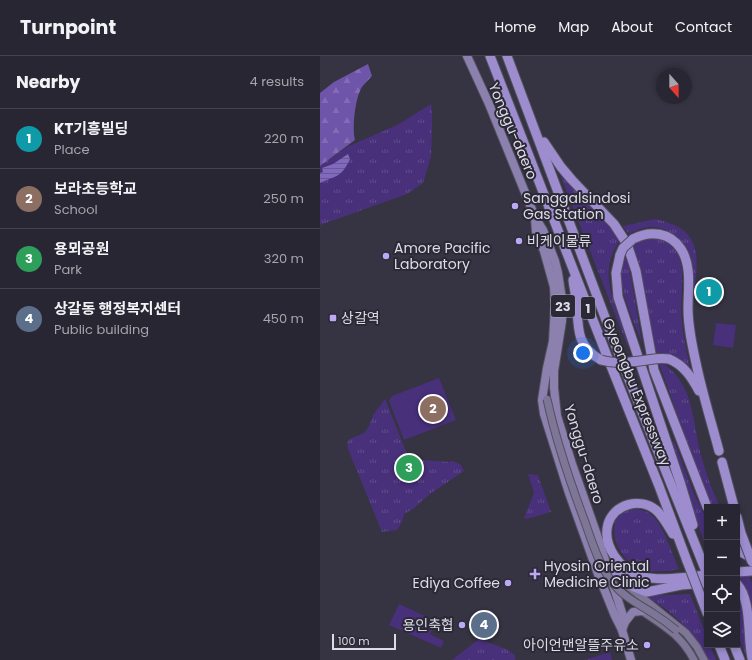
<!DOCTYPE html>
<meta charset="utf-8">
<style>
body{margin:0;font-family:Poppins,"Noto Sans KR",sans-serif;background:#302e3a;color:#f1f3f6}
.controls{position:absolute;right:12px;bottom:12px;display:grid;overflow:hidden;border-radius:0px;box-shadow:0 2px 6px #0003}
.controls button{width:36px;height:36px;display:grid;place-items:center;padding:0;border:0;border-bottom:1px solid #44434d;background:#282632;color:#f1f3f6;font:20px sans-serif}
.compass{position:absolute;left:336px;top:12px;width:36px;height:36px;border-radius:50%;background:#282632;box-shadow:0 2px 6px #0003;rotate:159deg}
.scale{position:absolute;left:12px;bottom:10px;width:64px;box-sizing:border-box;padding-left:4px;border:2px solid #dddbe5;border-top:0;font-size:11px;line-height:14px;white-space:nowrap;color:#dddbe5;-webkit-text-stroke:3px #2c2937;paint-order:stroke}
.you{position:absolute;left:263px;top:297px;width:14px;height:14px;margin:-10px;border:3px solid #fff;border-radius:50%;background:#1a73e8;box-shadow:0 0 0 6px #1a73e833}
.badge{display:grid;place-items:center;width:26px;height:26px;border-radius:50%;background:#d93025;color:#fff;font-size:13px;font-weight:700}
.pin{position:absolute;translate:-50% -50%;border:2px solid #fff;box-shadow:0 1px 4px #0006}
.list{margin:0;padding:0;list-style:none}
h2{display:flex;justify-content:space-between;align-items:center;height:52px;margin:0;padding:0 16px;font-size:17px}
h2 small{font-size:13px;font-weight:400;color:#a5a5ac}
.list li{display:grid;grid-template-columns:26px 1fr auto;gap:12px;align-items:center;box-sizing:border-box;height:60px;padding:0 16px;border-top:1px solid #44434d}
.list b{display:block;font-size:15px;white-space:nowrap}
.list p{margin:0;font-size:13px;white-space:nowrap;color:#a5a5ac}
.list em{font-size:13px;font-style:normal;color:#a5a5ac}
.icon{flex:none;width:22px;height:22px;fill:none;stroke:currentColor;stroke-width:2;stroke-linecap:round;stroke-linejoin:round}
.map{position:relative;flex:none;width:432px;height:604px;overflow:hidden}
header{display:flex;align-items:center;gap:24px;box-sizing:border-box;height:56px;padding:0 20px;background:#282632;border-bottom:1px solid #44434d}
header strong{font-size:19px}
nav{display:flex;gap:22px;margin-inline-start:auto;font-size:14px}
main{display:flex}
aside{flex:1;background:#282632}
.map>svg:first-child{display:block}
.grass{fill:url(#grass-tufts)}
.forest{fill:url(#forest-firs)}
.pitch{fill:#48307a}
.water{fill:url(#water-rules)}
.lines{fill:none;stroke-linecap:round;stroke-linejoin:round}
.secondary-casing{stroke:#53505d;stroke-width:9}
.primary-casing{stroke:#53505d;stroke-width:10}
.motorway-casing{stroke:#53505d;stroke-width:11}
.secondary{stroke:#7d7696;stroke-width:7}
.primary{stroke:#8b80ae;stroke-width:8}
.motorway{stroke:#9d8dcf;stroke-width:9}
.secondary-bridge-casing{stroke:#53505d;stroke-width:9;stroke-linecap:butt}
.motorway-bridge-casing{stroke:#53505d;stroke-width:11;stroke-linecap:butt}
.secondary-bridge{stroke:#7d7696;stroke-width:7}
.motorway-bridge{stroke:#9d8dcf;stroke-width:9}
.poi-dot{fill:#bca9f5;stroke:#2c2937;stroke-width:1.5}
.labels{text-anchor:middle;stroke-width:4;stroke-linejoin:round;paint-order:stroke}
.shield{fill:#2c2937;stroke:#a8a6b1;stroke-width:1}
.shield-label{font-size:13px;font-weight:bold;fill:#dddbe5}
.street-label{font-size:14px;fill:#dddbe5;stroke:#2c2937}
.poi-label{font-size:14px;fill:#dddbe5;stroke:#2c2937;text-anchor:start}
</style>
<header>
<strong>Turnpoint</strong>
<nav><a>Home</a><a>Map</a><a>About</a><a>Contact</a></nav>
</header>
<main>
<aside>
<h2>Nearby<small>4 results</small></h2>
<ul class="list">
<li><span class="badge" style="background:#0f9aa8">1</span><div><b>KT기흥빌딩</b><p>Place</p></div><em>220 m</em></li>
<li><span class="badge" style="background:#8d6e63">2</span><div><b>보라초등학교</b><p>School</p></div><em>250 m</em></li>
<li><span class="badge" style="background:#2e9e5b">3</span><div><b>용뫼공원</b><p>Park</p></div><em>320 m</em></li>
<li><span class="badge" style="background:#5c6f8a">4</span><div><b>상갈동 행정복지센터</b><p>Public building</p></div><em>450 m</em></li>
</ul>
</aside>
<div class="map">
<svg width="432" height="604" viewBox="0 0 432 604">
<defs>
<pattern id="grass-tufts" width="24" height="20" patternUnits="userSpaceOnUse"><rect width="24" height="20" fill="#48307a"/><path d="M3 7l-1-3M5 7V3M7 7l1-3M15 17l-1-3M17 17v-4M19 17l1-3" fill="none" stroke="#624d8d"/></pattern>
<pattern id="forest-firs" width="22" height="20" patternUnits="userSpaceOnUse"><rect width="22" height="20" fill="#6e55a9"/><path d="M5 1l3.5 6h-7zM16 11l3.5 6h-7z" fill="#826db5"/></pattern>
<pattern id="water-rules" width="6" height="5" patternUnits="userSpaceOnUse"><rect width="6" height="5" fill="#8169be"/><path d="M0 2.5h6" fill="none" stroke="#68598e"/></pattern>
</defs>
<rect width="100%" height="100%" fill="#363342"/>
<g class="grass">
<polygon points="111,48 112,54 112,75 111,101 103,127 87,138 0,169 0,110 27,91 79,68"/>
<path d="M237 111 288 165 301 183C272 220 302 256 309 294Z"/>
<path d="M335 163C384 173 378 200 374 240 373 230 375 219 372 209 368 190 355 172 333 171 325 170 316 175 309 178L303 170Z"/>
<path d="M326 181C332 181 340 180 344 183 369 198 361 231 361 254 362 274 366 293 370 312 359 302 349 295 334 297 329 260 325 222 312 187Z"/>
<path d="M307 197 322 287C314 265 300 239 301 215 301 208 304 202 307 197Z"/>
<path d="M339 307H342C375 328 372 365 381 399 386 417 392 435 400 451H394L384 434Z"/>
<polygon points="65,343 89,403 129,406 133,405 141,409 144,415 110,438 93,453 84,458 82,466 77,474 62,476 28,393 27,386 30,383 44,377 49,370 53,359"/>
<polygon points="352,385 355,387 374,438 387,464 387,496"/>
<polygon points="208,418 218,419 231,456 207,463 204,462 214,437"/>
<path d="M317 453C321 454 326 455 329 457 343 466 352 498 359 513 345 516 329 517 316 510 293 498 281 455 317 453Z"/>
<polygon points="417,520 429,520 432,527 432,568 425,585 426,600 417,576"/>
<path d="M370 538 387 581V589H390L396 604H388C373 577 352 552 323 540Z"/>
<polygon points="159,583 186,593 195,599 195,604 132,604"/>
<polygon points="290,596 292,604 265,604"/>
</g>
<path class="forest" d="M48 8 52 20C48 25 42 29 40 35 35 46 32 72 35 84L0 110V37L14 26Z"/>
<g class="pitch">
<polygon points="396,267 416,269 413,292 393,289"/>
<polygon points="119,322 136,364 84,384 69,345 72,340"/>
<polygon points="79,548 116,565 110,578 124,585 121,592 69,569"/>
</g>
<path class="water" d="M28 98 30 103C21 122 17 119 0 127V117L3 116 2 112 13 108Z"/>
<g class="lines">
<g class="secondary-casing">
<g id="secondary">
<polyline points="309,531 366,577 377,591 384,604"/>
<path d="M319 552 322 555C344 570 361 579 374 604"/>
</g>
</g>
<g class="primary-casing">
<g id="primary">
<polyline points="147,0 169,48 215,161 223,174 235,205 238,217 242,243 242,265 234,315 234,332 237,360 252,408 276,476 305,566 302,574"/>
<polyline points="215,162 216,176 224,195 234,231 235,249 233,285 227,312 222,344 224,358 249,437 278,518 295,560 302,574 311,604"/>
<polyline points="305,566 313,556 322,555"/>
</g>
</g>
<g class="motorway-casing">
<g id="motorway">
<polyline points="170,0 287,300 339,430 367,505"/>
<polyline points="187,0 298,296 387,518"/>
<polyline points="224,86 241,111 252,124 294,168 307,188 316,215 334,314 387,451"/>
<path d="M313 183C330 174 350 176 361 193 372 210 368 233 368 252 368 271 372 289 376 307 382 336 391 365 399 395"/>
<polyline points="300,199 296,217 298,241 361,429 373,469"/>
<path d="M253 224C254 232 256 241 257 249 258 273 257 291 281 304"/>
<path d="M349 303C364 309 372 322 379 335"/>
<polyline points="402,406 414,451"/>
<polyline points="417,461 421,477"/>
<path d="M353 478C348 470 343 460 336 454 320 441 294 448 288 468 282 490 300 513 320 520 342 526 365 521 387 519"/>
<polyline points="417,494 432,502"/>
<polyline points="292,513 314,531 327,536 361,529 387,527"/>
<polyline points="417,516 432,515"/>
<path d="M417 528C432 545 427 579 432 602"/>
<polyline points="382,544 387,557"/>
<polyline points="399,589 405,604"/>
<polyline points="414,589 420,604"/>
</g>
</g>
<use href="#secondary" class="secondary"/>
<use href="#primary" class="primary"/>
<use href="#motorway" class="motorway"/>
<g class="secondary-bridge-casing">
<path id="secondary-bridge" d="M227 343C236 385 250 426 265 466 273 489 281 516 299 534 309 544 322 550 334 558 342 563 349 568 356 574"/>
</g>
<g class="motorway-bridge-casing">
<g id="motorway-bridge">
<polyline points="300,199 303,192 313,183"/>
<path d="M281 304C294 308 306 307 320 305 330 304 339 301 349 303"/>
<polyline points="421,477 432,506"/>
<polyline points="367,505 382,544"/>
</g>
</g>
<use href="#secondary-bridge" class="secondary-bridge"/>
<use href="#motorway-bridge" class="motorway-bridge"/>
</g>
<g class="poi-dot">
<circle cx="195" cy="150" r="4"/>
<circle cx="199" cy="185" r="4"/>
<circle cx="66" cy="200" r="4"/>
<rect x="9" y="258" width="8" height="8" rx="2"/>
<path d="M213 512h4v4h4v4h-4v4h-4v-4h-4v-4h4z"/>
<circle cx="188" cy="527" r="4"/>
<circle cx="142" cy="569" r="4"/>
<circle cx="327" cy="589" r="4"/>
</g>
<g class="labels">
<g class="shield">
<rect x="231" y="239" width="24" height="22" rx="3"/>
<rect x="261" y="241" width="14" height="22" rx="3"/>
</g>
<g class="shield-label">
<text x="243" y="255">23</text>
<text x="268" y="257">1</text>
</g>
<g class="street-label">
<text transform="translate(193 75) rotate(67)" y="5">Yonggu-daero</text>
<text transform="translate(317 336) rotate(68)" y="5">Gyeongbu Expressway</text>
<text transform="translate(264 398) rotate(73)" y="5">Yonggu-daero</text>
</g>
<g class="poi-label">
<text x="203" y="147">Sanggalsindosi<tspan x="203" dy="16">Gas Station</tspan></text>
<text x="207" y="190">비케이물류</text>
<text x="74" y="197">Amore Pacific<tspan x="74" dy="16">Laboratory</tspan></text>
<text x="21" y="267">상갈역</text>
<text x="224" y="515">Hyosin Oriental<tspan x="224" dy="16">Medicine Clinic</tspan></text>
<text x="180" y="532" text-anchor="end">Ediya Coffee</text>
<text x="134" y="574" text-anchor="end">용인축협</text>
<text x="319" y="594" text-anchor="end">아이언맨알뜰주유소</text>
</g>
</g>
</svg>
<div class="controls">
<button>+</button>
<button>−</button>
<button><svg class="icon" aria-label="locate" viewBox="0 0 24 24"><circle cx="12" cy="12" r="6"/><path d="M12 2v4M12 18v4M2 12h4M18 12h4"/></svg></button>
<button><svg class="icon" aria-label="layers" viewBox="0 0 24 24"><path d="M12 4l9 5-9 5-9-5zM3 14l9 5 9-5"/></svg></button>
</div>
<svg class="compass" viewBox="-18 -18 36 36"><path d="M0-13l5 13h-10z" fill="#e53935"/><path d="M0 13l5-13h-10z" fill="#a5a5ac"/></svg>
<div class="scale">100 m</div>
<div class="you"></div>
<div class="pin badge" style="left:389px;top:236px;background:#0f9aa8">1</div>
<div class="pin badge" style="left:113px;top:353px;background:#8d6e63">2</div>
<div class="pin badge" style="left:89px;top:412px;background:#2e9e5b">3</div>
<div class="pin badge" style="left:164px;top:569px;background:#5c6f8a">4</div>
</div>
</main>
